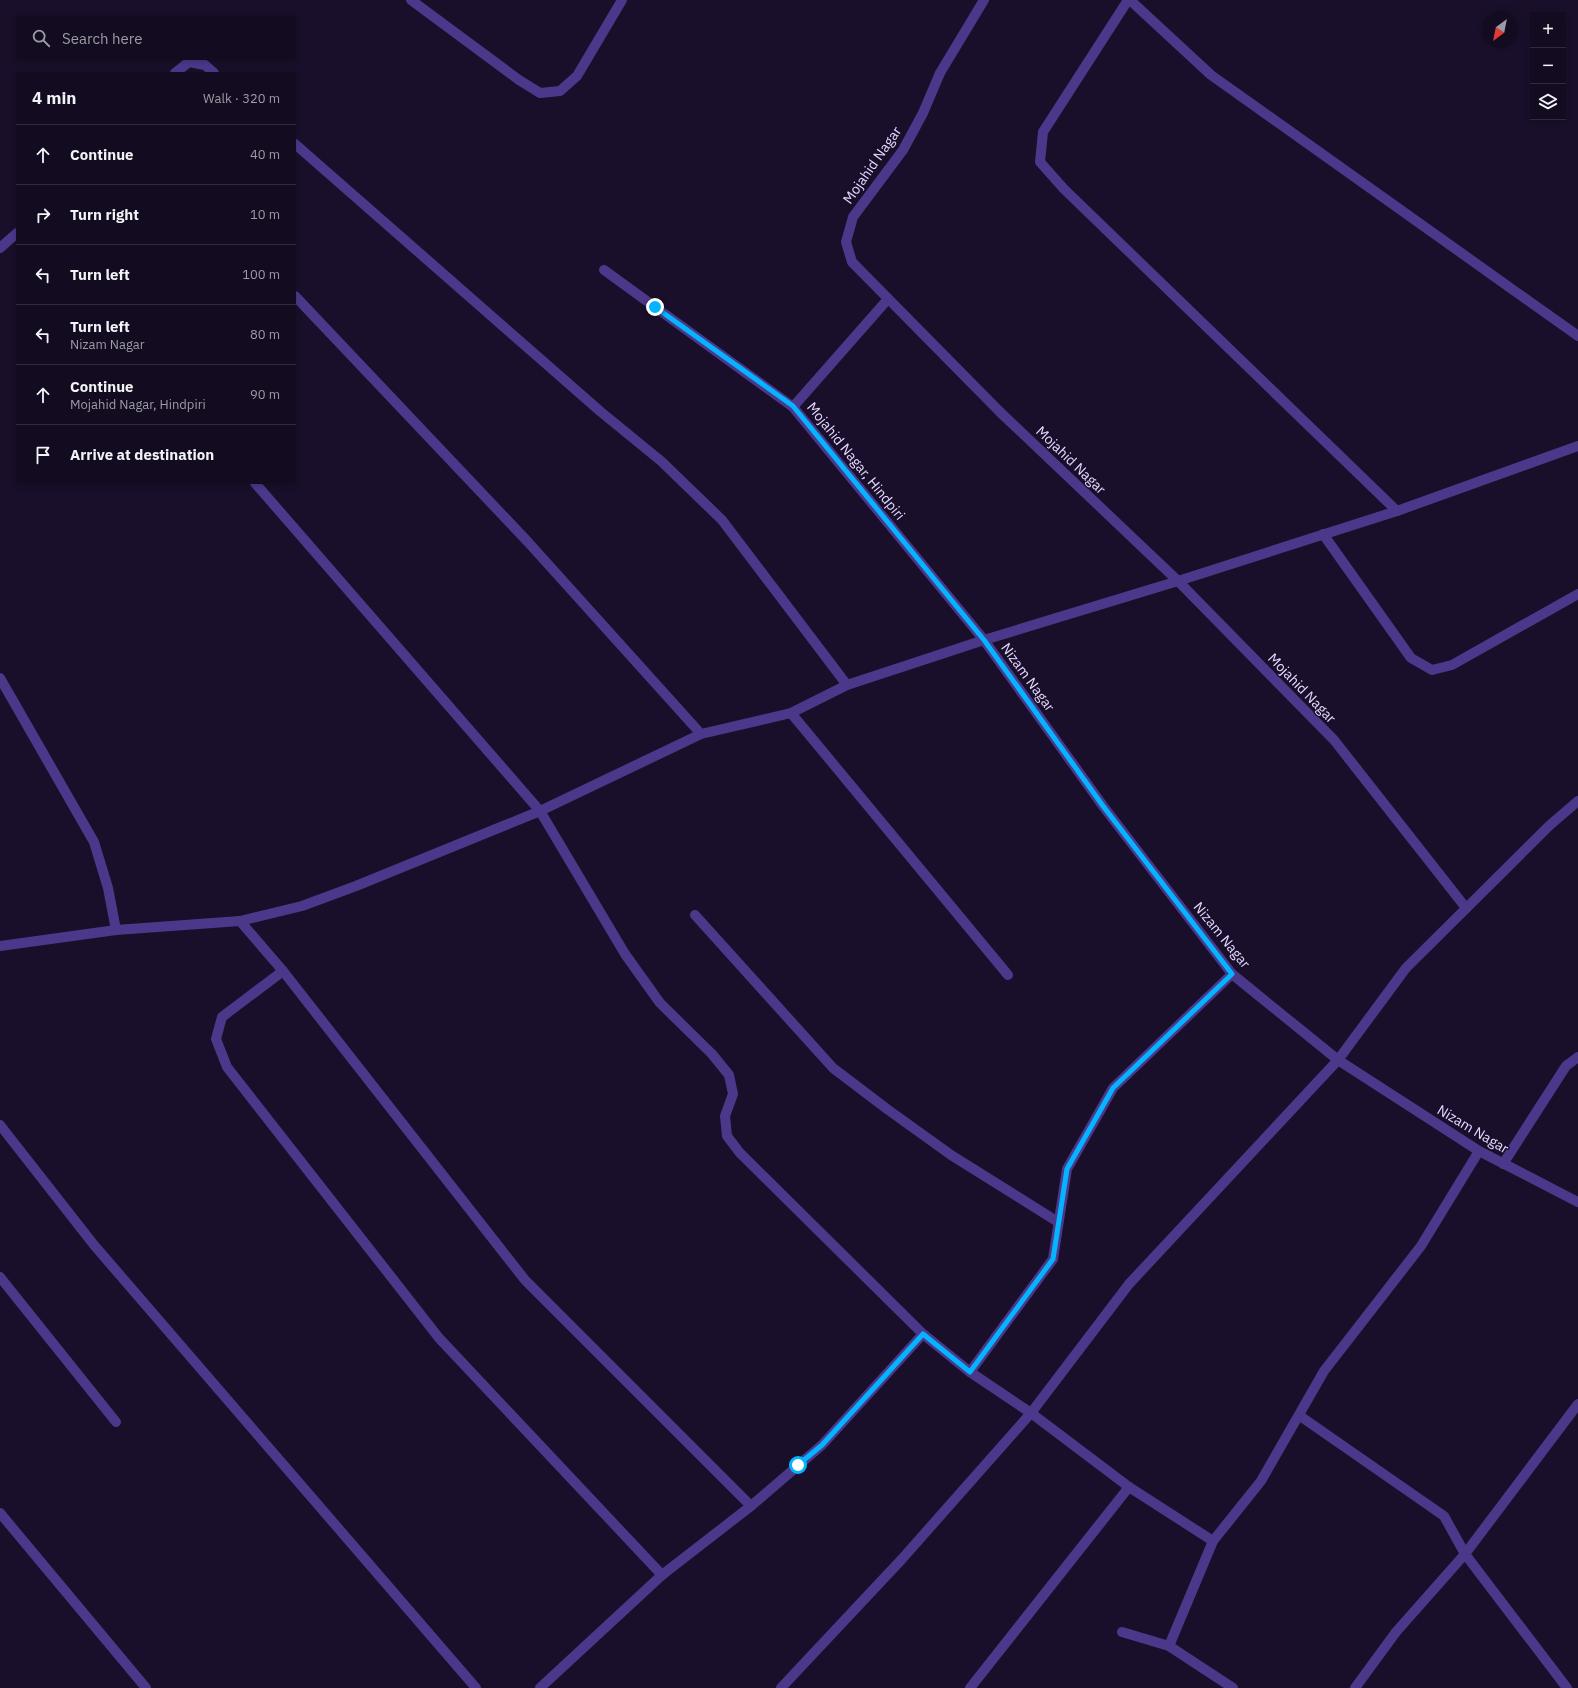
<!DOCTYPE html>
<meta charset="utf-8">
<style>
body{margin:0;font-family:"IBM Plex Sans",sans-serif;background:#20192d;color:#f1f3f6}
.controls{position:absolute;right:12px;top:12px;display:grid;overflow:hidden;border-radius:0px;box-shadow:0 2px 6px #0003}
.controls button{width:36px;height:36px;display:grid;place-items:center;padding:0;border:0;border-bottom:1px solid #322b3e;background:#130b20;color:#f1f3f6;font:20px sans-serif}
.compass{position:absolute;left:1482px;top:12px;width:36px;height:36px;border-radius:50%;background:#130b20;box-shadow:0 2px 6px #0003;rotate:212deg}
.stop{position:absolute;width:12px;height:12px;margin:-9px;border:3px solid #04b4ff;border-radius:50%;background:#fff}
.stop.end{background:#04b4ff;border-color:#fff;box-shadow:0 1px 4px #0008}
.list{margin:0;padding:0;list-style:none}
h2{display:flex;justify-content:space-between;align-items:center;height:52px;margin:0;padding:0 16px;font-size:17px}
h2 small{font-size:13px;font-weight:400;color:#9d9ba5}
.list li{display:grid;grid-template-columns:26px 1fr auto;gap:12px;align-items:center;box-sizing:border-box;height:60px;padding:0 16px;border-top:1px solid #322b3e}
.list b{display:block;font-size:15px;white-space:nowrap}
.list p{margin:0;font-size:13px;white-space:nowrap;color:#9d9ba5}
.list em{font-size:13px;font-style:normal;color:#9d9ba5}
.icon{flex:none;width:22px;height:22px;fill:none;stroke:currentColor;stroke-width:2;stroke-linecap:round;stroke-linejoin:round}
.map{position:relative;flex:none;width:1578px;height:1688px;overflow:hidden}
.search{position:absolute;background:#130b20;box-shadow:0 2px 6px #0003;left:16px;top:16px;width:280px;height:44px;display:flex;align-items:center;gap:10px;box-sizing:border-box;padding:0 14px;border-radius:0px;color:#9d9ba5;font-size:15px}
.panel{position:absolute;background:#130b20;box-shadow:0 2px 6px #0003;left:16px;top:72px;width:280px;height:412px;border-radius:0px}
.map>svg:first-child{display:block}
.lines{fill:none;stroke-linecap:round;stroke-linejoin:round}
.street{stroke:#4c388b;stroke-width:10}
.route{stroke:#04b4ff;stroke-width:5}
.labels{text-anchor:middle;stroke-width:3;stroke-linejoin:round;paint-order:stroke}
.street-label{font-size:14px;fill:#e4d8ff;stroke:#190f2a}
</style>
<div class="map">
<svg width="1578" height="1688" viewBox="0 0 1578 1688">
<rect width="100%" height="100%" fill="#190f2a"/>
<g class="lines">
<g class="street">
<polyline points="411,0 519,80 540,93 560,91 577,76 622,0"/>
<polyline points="984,0 940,73 923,113 903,150 853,217 846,242 852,262 1000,412 1178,581 1334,740 1466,908"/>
<polyline points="1130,0 1211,75 1578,336"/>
<polyline points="175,73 189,62 205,65 214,73"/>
<polyline points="295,144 601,412 661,461 722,520 847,685"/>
<polyline points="0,248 17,233"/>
<polyline points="604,270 793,407 984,640 1103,806 1232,974 1338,1060 1479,1151 1578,1202"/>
<polyline points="295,296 528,542 701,734"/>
<polyline points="793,407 888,299"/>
<polyline points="255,483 540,811 625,954 660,1003 712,1054 729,1075 733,1094 725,1116 727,1136 740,1153 923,1334 970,1372 1031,1413 1129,1487 1213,1541"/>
<polyline points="1397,511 1578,446"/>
<polyline points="1323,534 1411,658 1432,670 1452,665 1578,594"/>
<polyline points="0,678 94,842 108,888 116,930"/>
<polyline points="791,713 1008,975"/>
<polyline points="695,915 833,1068 887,1109 951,1155 1058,1222"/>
<polyline points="240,921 283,971 525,1280 751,1506"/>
<polyline points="0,946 116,930 240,921 302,906 356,886 540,811 701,734 791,713 847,685 984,640 1178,581 1397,511 1064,189 1040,162 1043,132 1128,0"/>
<polyline points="283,971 222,1017 216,1039 227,1067 439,1338 662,1575"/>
<polyline points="0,1125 94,1245 476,1688"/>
<polyline points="1503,1164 1566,1066 1578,1057"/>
<polyline points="0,1277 116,1422"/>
<polyline points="970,1372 1053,1259 1067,1169 1113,1088 1232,974"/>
<polyline points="1300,1416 1444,1516 1465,1554 1567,1688"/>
<polyline points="0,1513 146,1688"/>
<polyline points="1122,1632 1169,1646 1233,1688"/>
<polyline points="1169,1646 1213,1541 1261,1481 1324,1371 1421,1246 1479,1151"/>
<polyline points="540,1688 662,1575 751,1506 822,1445 923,1334"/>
<polyline points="781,1688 902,1559 1031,1413 1129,1284 1338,1060 1406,968 1550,825 1578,801"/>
<polyline points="970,1688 1129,1487"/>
<polyline points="1355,1688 1396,1632 1465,1554 1578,1404"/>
</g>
</g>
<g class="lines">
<polyline class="route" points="655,307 793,406 984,640 1103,806 1232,974 1113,1088 1067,1169 1053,1259 970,1372 923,1334 822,1445 798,1465"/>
</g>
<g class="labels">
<g class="street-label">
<text transform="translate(872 165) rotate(-55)" y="5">Mojahid Nagar</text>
<text transform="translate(1071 460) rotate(44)" y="5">Mojahid Nagar</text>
<text transform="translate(856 461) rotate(51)" y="5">Mojahid Nagar, Hindpiri</text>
<text transform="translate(1028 677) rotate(54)" y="5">Nizam Nagar</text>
<text transform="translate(1302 688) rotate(46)" y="5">Mojahid Nagar</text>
<text transform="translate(1222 935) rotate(51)" y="5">Nizam Nagar</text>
<text transform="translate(1473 1129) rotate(31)" y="5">Nizam Nagar</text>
</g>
</g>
</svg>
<div class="controls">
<button>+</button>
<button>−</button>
<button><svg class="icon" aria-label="layers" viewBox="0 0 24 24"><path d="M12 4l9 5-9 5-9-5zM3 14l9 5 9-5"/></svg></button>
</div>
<svg class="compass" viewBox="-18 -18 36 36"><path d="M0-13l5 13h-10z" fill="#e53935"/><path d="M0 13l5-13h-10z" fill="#9d9ba5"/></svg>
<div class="stop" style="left:798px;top:1465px"></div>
<div class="stop end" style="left:655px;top:307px"></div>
<div class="search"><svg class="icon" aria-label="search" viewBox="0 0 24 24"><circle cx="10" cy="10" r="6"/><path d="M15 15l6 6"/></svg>Search here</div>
<section class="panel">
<h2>4 min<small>Walk · 320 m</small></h2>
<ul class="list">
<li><svg class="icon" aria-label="ahead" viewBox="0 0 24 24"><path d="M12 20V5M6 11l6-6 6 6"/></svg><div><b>Continue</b></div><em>40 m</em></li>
<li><svg class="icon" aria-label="right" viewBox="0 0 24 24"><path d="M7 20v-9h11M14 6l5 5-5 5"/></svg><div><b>Turn right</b></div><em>10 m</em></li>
<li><svg class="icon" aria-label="left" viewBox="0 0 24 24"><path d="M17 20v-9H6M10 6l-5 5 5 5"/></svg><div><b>Turn left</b></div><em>100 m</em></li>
<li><svg class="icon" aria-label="left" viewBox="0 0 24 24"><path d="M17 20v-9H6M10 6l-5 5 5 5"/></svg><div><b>Turn left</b><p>Nizam Nagar</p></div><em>80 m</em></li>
<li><svg class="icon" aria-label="ahead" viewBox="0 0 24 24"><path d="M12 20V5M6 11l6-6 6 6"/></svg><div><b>Continue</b><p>Mojahid Nagar, Hindpiri</p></div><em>90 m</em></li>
<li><svg class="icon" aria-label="arrive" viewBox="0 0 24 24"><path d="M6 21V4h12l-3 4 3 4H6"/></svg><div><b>Arrive at destination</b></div></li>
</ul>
</section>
</div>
